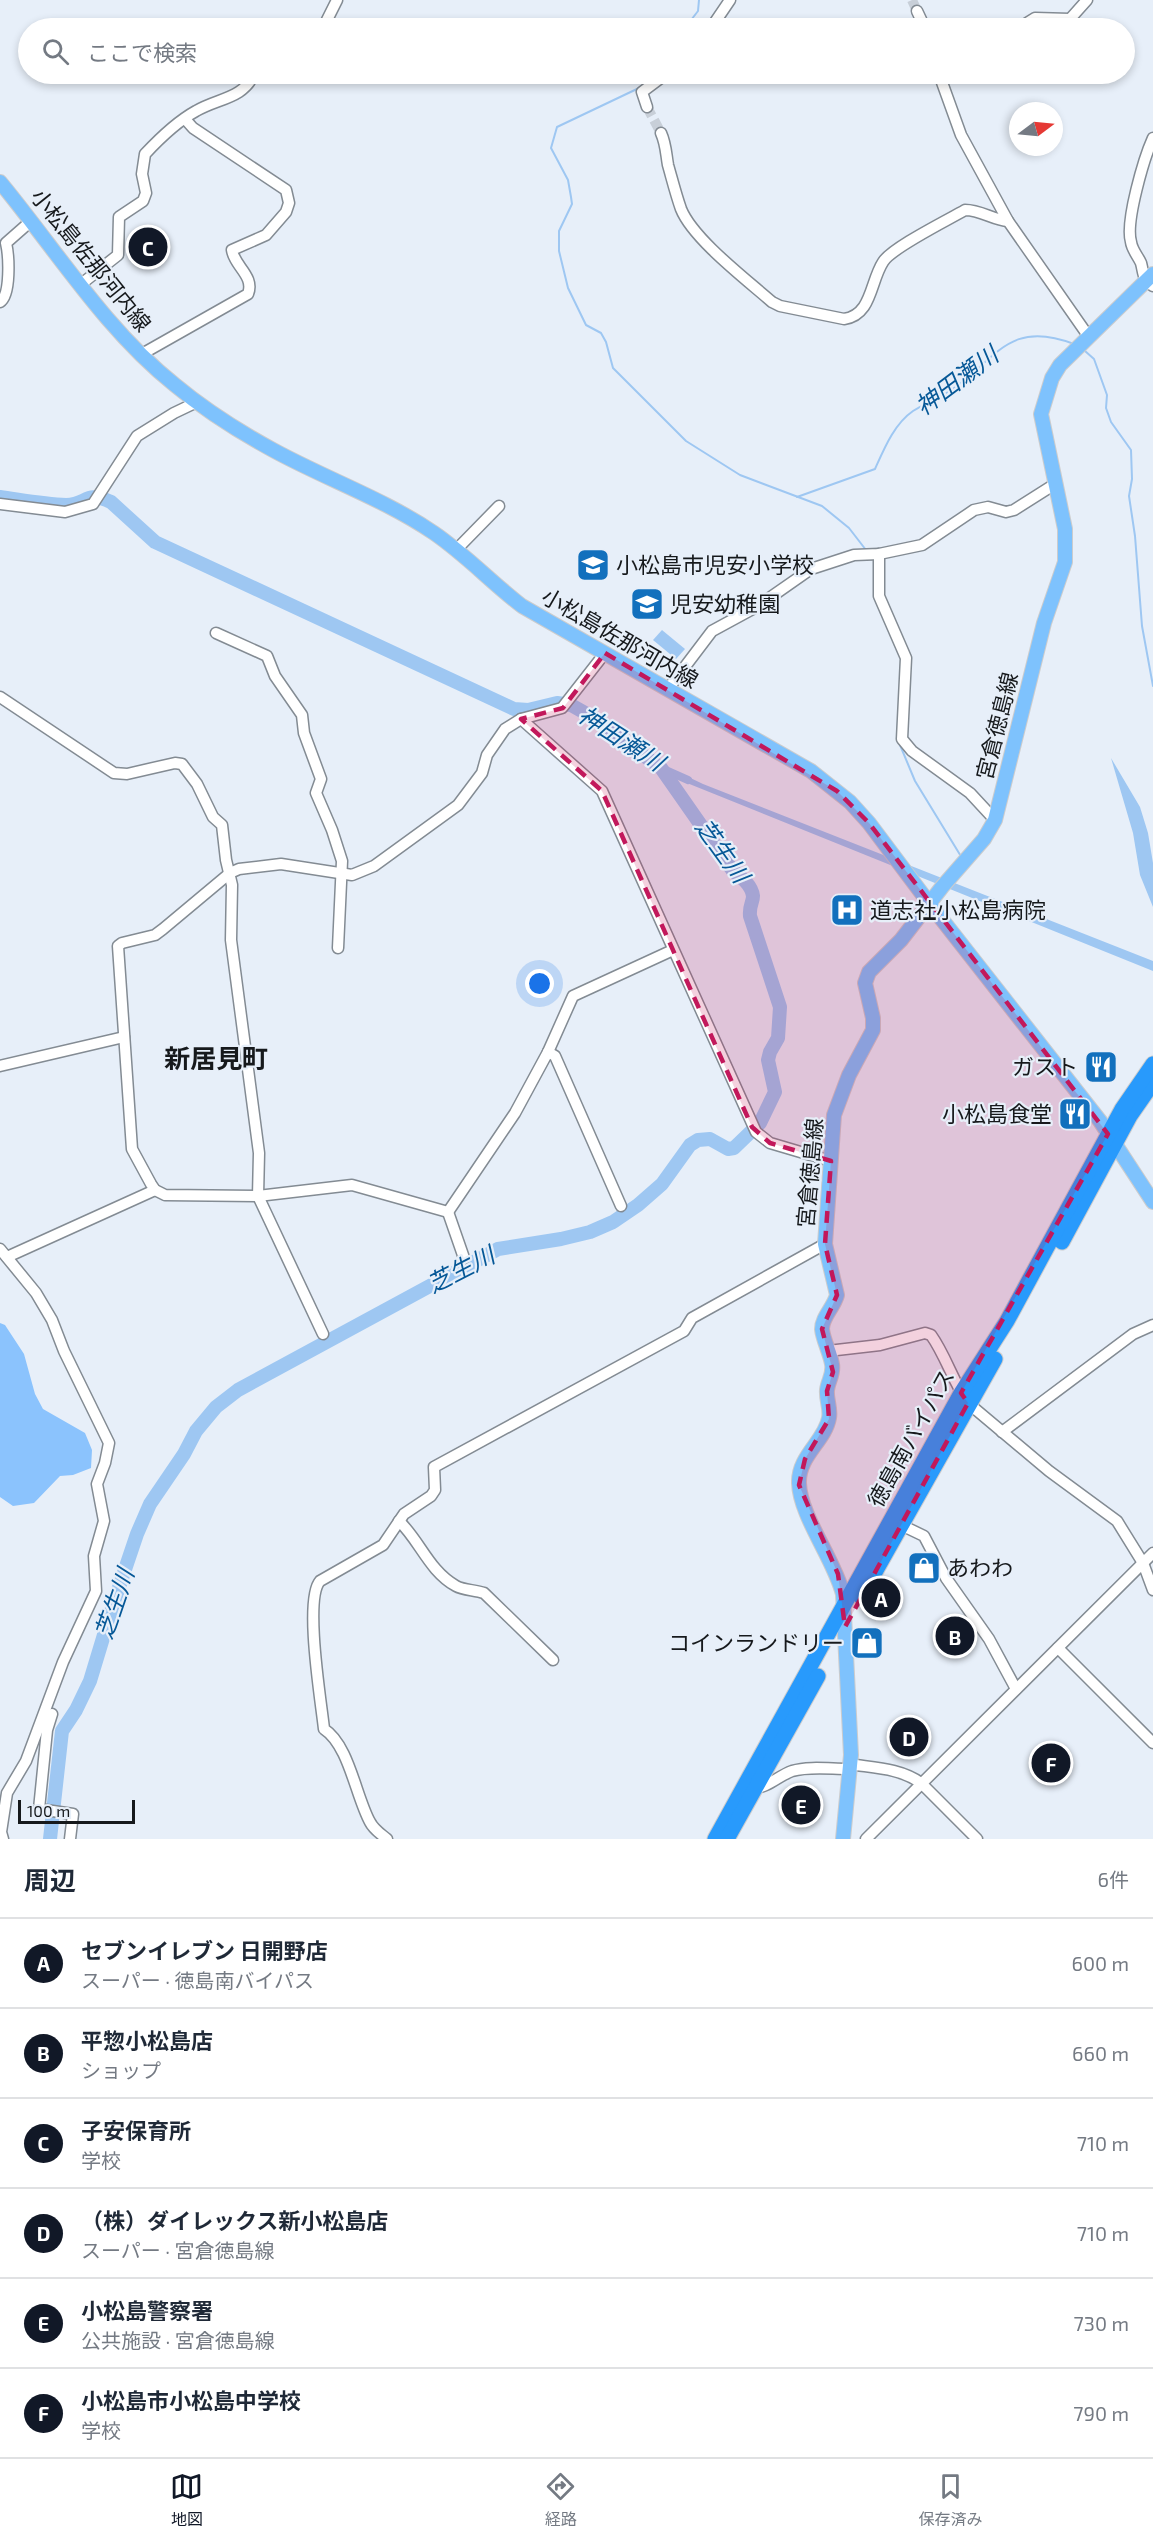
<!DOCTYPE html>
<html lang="ja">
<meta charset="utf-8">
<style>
body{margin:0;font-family:"Exo 2","Noto Sans JP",sans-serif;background:#f2f2f3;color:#1f2937}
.compass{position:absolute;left:1009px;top:102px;width:54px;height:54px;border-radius:50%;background:#fff;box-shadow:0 3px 9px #0003;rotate:74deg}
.scale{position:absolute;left:18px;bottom:15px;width:117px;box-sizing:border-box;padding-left:6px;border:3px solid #16191c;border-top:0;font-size:16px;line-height:21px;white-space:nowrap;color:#16191c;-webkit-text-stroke:4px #e7eff9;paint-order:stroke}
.you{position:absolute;left:540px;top:984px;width:21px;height:21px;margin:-15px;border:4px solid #fff;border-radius:50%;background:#1a73e8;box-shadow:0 0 0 9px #1a73e833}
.badge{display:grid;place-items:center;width:39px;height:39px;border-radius:50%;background:#111827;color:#fff;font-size:20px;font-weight:700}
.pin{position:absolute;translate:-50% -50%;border:3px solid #fff;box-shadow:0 2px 6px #0006}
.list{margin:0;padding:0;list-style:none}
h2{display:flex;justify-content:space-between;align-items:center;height:78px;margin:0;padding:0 24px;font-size:26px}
h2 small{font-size:20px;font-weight:400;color:#747a83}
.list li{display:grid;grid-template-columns:39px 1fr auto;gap:18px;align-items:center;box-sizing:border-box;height:90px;padding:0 24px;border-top:2px solid #e0e1e3}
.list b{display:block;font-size:22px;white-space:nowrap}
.list p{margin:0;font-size:20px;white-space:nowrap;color:#747a83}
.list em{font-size:20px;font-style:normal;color:#747a83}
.icon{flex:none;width:33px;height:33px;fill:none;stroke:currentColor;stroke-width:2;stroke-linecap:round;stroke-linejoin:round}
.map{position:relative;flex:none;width:1153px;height:1839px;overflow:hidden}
.search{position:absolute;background:#fff;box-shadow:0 3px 9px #0003;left:18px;right:18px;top:18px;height:66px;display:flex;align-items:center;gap:15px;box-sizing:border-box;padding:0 21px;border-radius:33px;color:#747a83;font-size:22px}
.sheet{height:618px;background:#fff}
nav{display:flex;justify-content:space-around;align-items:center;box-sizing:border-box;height:84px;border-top:2px solid #e0e1e3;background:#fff;font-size:16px;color:#747a83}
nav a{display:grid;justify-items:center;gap:3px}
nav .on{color:#111827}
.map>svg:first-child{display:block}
.forest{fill:#8bc3fd}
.water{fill:#9ec7f2}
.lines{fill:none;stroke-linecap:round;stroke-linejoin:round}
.stream{stroke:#9ec7f2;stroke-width:2}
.canal{stroke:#9ec7f2;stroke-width:8}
.river{stroke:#9ec7f2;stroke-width:14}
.minor-tunnel{stroke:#c8cfd8;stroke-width:10;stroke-dasharray:10 5;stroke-linecap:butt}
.minor-casing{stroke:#838b93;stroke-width:13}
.major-casing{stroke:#cccccd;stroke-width:16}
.highway-casing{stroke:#cccccd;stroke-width:17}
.minor{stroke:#fff;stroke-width:10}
.major{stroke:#7ec2fd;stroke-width:14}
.highway{stroke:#289afc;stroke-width:15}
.marked{fill:#c2185b;fill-opacity:0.2;stroke:#c2185b;stroke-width:4.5;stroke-dasharray:12 8;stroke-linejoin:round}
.labels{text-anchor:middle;stroke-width:4.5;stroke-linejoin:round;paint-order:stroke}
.street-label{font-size:22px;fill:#16191c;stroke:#e7eff9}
.poi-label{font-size:22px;fill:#16191c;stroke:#e7eff9;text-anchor:start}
.water-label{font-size:24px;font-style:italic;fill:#065897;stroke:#e7eff9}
.quarter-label{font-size:26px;font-weight:bold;fill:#16191c;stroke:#e7eff9}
</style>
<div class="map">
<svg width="1153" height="1839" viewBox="0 0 1153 1839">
<rect width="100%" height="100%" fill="#e7eff9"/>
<polygon class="forest" points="0,1323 5,1325 24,1354 35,1394 43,1409 85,1433 92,1450 91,1468 73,1475 60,1476 34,1503 13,1506 0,1497"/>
<g class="water">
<polygon points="662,630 685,649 676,659 653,640"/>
<polygon points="1111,758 1140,807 1148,833 1153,863 1153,907 1140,875 1133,833"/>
<polygon points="680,773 703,784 1153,961 1153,971 677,779"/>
</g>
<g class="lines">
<g class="stream">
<polyline points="685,28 698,11 699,0"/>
<polyline points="639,88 557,127 551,148 568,180 571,197 572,204 559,231 559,251 568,288 586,325 601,333 606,342 613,368 686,441 740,475 822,506 849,528 866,550"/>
<polyline points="1085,351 1094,359 1107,395 1106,408 1111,422 1131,450 1132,479 1129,496 1135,536 1142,626 1153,686"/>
<path d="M797 497 875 469C884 449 894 424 913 411 927 402 944 396 957 386 1000 352 1014 321 1074 344"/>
<polyline points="897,737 899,704"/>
<polyline points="900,745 915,781 962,858"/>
</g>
<polyline class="canal" points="661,768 688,780"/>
<path class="river" d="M0 497C22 500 44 504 66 505 88 505 84 490 111 502L155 542 514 709 528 710 557 703 571 705 587 714 661 768 733 871C741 876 752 886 753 896 753 903 749 905 750 916L780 1007 778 1038 770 1052 768 1060 775 1092 760 1123 734 1148 728 1149 710 1139 698 1140 690 1145 662 1184 638 1205 613 1222 590 1232 561 1239 498 1249 238 1390 216 1407 196 1431 184 1454 150 1504 137 1534 113 1605 90 1681 76 1710 62 1731 50 1839"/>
<g class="minor-tunnel">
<polyline points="912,0 917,11"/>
<polyline points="647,107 661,133"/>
</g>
<g class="minor-casing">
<g id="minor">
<polyline points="917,11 925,28"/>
<polyline points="323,28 337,0"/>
<polyline points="711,28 730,0"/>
<polyline points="1019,28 1035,18 1070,19 1087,0"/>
<polyline points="939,74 961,135 1008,221 1089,337"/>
<polyline points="647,107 642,92 666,74"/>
<path d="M661 133C666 144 666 154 668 165 672 179 676 195 681 209 693 239 747 280 772 302L780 306 844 319C872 315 870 282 883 262 891 248 948 220 965 210 981 210 993 220 1008 221"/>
<path d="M1153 138C1144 158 1125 222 1131 242 1132 250 1138 256 1141 263 1144 274 1142 279 1153 286"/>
<path d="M80 285 118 255 119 217 143 201 146 193 142 174 145 154C159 139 178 121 196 111 218 98 243 99 254 74"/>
<path d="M0 302C11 295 9 256 6 243L31 221"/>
<path d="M142 354 248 294C255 276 234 266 232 250L266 235 286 212 289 203 286 190 193 128 185 119"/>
<polyline points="0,504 65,512 93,504 137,436 174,413 197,402"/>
<polyline points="456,550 499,506"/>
<polyline points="879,554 879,596 906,658 902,739 912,751 970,793 995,820"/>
<polyline points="216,633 267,656 275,676 302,715 304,733 321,779 316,793 332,830 342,861 338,948"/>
<polyline points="668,689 712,631 758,606 811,569 854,555 879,554 922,545 974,510 988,507 1006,512 1014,510 1055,484"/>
<polyline points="0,697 114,773 127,774 175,763 182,764 197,784 213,817 222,825 226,860 232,885 231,940 259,1153 258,1196 323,1334"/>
<polyline points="521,719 602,791 756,1132 770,1143 831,1161"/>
<polyline points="548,1052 555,1056 621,1206"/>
<polyline points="0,1066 124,1037"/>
<polyline points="448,1212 352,1185 258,1196 165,1195 155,1190 151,1184 132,1149 118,946 122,943 155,935 163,929 230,873 239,869 281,864 352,875 374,866 458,805 482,773 487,755 505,729 521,719 562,708 605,653"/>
<polyline points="448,1212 515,1113 548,1052 573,996 673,950"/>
<polyline points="448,1212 464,1258"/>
<polyline points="0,1249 36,1293 52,1320 64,1351 109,1443 105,1463 97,1484 104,1521 94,1556 96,1591 63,1662 26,1761 7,1793 1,1832 3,1839"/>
<polyline points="7,1257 155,1190"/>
<path d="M828 1351 880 1345 925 1333 931 1335C946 1356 953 1382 968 1403L1049 1471 1117 1521 1143 1563 1153 1590"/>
<polyline points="1002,1432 1133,1334 1153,1325"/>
<path d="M399 1521C420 1541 429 1571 456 1586 463 1590 475 1590 484 1593L553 1660"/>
<polyline points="901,1525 924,1536 946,1578 989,1639 1016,1689"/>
<polyline points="1058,1648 1153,1743"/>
<polyline points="52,1714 47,1730 39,1809 73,1814 70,1839"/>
<path d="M849 1764C874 1768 900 1768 921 1783L977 1839"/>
<path d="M753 1788C768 1788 778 1776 792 1771 809 1766 830 1769 848 1769"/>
<path d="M387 1839C381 1834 374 1830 370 1822 356 1797 349 1745 324 1729 321 1701 304 1599 320 1581L383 1545 404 1514 431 1496 435 1490 434 1467 684 1331 692 1318 825 1244"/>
<polyline points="866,1839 1153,1553"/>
</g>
</g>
<g class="major-casing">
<g id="major">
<path d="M0 182C57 251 105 329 175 385 205 410 238 431 273 450 326 479 384 499 434 533 466 555 492 583 522 606L811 771 850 802 869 823 929 903 1100 1121 1153 1202"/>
<path d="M843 1839 851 1755 843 1594C834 1559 800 1516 799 1483 798 1456 825 1441 829 1418 831 1409 826 1399 827 1390 828 1381 834 1374 832 1364 830 1352 823 1340 822 1329 822 1317 834 1307 837 1295L825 1244 834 1115 849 1075 873 1030V1018L865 983 869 972 901 940 942 887 984 839 995 820 1044 623 1065 562V529L1041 414 1052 378 1060 365 1153 274"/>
</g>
</g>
<g class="highway-casing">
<g id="highway">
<polyline points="1062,1242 1130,1116 1153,1083"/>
<polyline points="861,1597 995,1359"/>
<polyline points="715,1839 961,1393 1007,1321 1122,1109 1153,1064"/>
<polyline points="727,1839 818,1676"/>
</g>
</g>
<use href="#minor" class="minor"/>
<use href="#major" class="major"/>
<use href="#highway" class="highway"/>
</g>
<path class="marked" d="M605 653 837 791 869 823 1108 1134 961 1393 968 1403 845 1627 838 1574 799 1485 805 1459 829 1419 827 1391 833 1372 822 1329 837 1295 825 1244 831 1161 770 1143 752 1127 602 791 521 719 563 708Z"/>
<defs>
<g id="school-square" transform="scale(1.725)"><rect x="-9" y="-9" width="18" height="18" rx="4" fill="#1270bd" stroke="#e7eff9"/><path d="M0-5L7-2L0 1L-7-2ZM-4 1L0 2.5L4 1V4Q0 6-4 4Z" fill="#fff"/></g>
<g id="hospital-square" transform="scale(1.725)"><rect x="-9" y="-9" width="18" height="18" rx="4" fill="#1270bd" stroke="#e7eff9"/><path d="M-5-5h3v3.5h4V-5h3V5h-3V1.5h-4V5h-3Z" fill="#fff"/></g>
<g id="restaurant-square" transform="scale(1.725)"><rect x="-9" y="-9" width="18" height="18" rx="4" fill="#1270bd" stroke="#e7eff9"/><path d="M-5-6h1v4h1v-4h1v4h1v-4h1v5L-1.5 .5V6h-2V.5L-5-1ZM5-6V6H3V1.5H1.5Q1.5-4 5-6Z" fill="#fff"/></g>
<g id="shop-square" transform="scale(1.725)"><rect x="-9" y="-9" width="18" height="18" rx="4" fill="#1270bd" stroke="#e7eff9"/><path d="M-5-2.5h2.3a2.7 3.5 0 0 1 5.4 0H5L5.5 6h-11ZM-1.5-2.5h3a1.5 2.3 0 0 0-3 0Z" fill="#fff"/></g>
</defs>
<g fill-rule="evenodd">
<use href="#school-square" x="593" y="565"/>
<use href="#school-square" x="647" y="604"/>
<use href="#hospital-square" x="847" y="910"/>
<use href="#restaurant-square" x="1101" y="1067"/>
<use href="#restaurant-square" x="1075" y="1114"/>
<use href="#shop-square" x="924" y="1568"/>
<use href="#shop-square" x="867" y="1643"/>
</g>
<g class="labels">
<g class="street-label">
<text transform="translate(91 260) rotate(51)" y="8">小松島佐那河内線</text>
<text transform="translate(620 638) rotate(30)" y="8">小松島佐那河内線</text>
<text transform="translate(997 726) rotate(-76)" y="8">宮倉徳島線</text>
<text transform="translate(810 1173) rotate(-85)" y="8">宮倉徳島線</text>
<text transform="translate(911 1438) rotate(-61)" y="8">徳島南バイパス</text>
</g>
<g class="poi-label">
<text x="616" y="573">小松島市児安小学校</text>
<text x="670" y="612">児安幼稚園</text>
<text x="870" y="918">道志社小松島病院</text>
<text x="1078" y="1075" text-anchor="end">ガスト</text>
<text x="1052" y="1122" text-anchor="end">小松島食堂</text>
<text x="947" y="1576">あわわ</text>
<text x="844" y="1651" text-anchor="end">コインランドリー</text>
</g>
<g class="water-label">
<text transform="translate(957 381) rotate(-37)" y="8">神田瀬川</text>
<text transform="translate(621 739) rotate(33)" y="8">神田瀬川</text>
<text transform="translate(722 851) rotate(54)" y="8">芝生川</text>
<text transform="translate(461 1270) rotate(-27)" y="8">芝生川</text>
<text transform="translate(115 1604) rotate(-71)" y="8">芝生川</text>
</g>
<g class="quarter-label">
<text x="216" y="1068">新居見町</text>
</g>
</g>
</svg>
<svg class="compass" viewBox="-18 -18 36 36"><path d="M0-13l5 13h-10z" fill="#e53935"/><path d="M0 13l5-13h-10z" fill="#747a83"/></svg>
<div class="scale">100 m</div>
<div class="you"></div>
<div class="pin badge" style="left:881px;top:1598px">A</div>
<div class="pin badge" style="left:955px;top:1636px">B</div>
<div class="pin badge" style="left:148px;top:247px">C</div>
<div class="pin badge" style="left:909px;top:1737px">D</div>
<div class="pin badge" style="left:801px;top:1805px">E</div>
<div class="pin badge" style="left:1051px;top:1763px">F</div>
<div class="search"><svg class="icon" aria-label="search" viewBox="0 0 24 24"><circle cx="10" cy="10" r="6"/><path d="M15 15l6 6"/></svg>ここで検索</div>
</div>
<section class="sheet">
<h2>周辺<small>6件</small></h2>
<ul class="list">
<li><span class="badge">A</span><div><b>セブンイレブン 日開野店</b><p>スーパー · 徳島南バイパス</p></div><em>600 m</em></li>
<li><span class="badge">B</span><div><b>平惣小松島店</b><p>ショップ</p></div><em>660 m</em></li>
<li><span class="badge">C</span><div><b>子安保育所</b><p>学校</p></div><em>710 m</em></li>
<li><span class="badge">D</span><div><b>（株）ダイレックス新小松島店</b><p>スーパー · 宮倉徳島線</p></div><em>710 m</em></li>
<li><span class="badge">E</span><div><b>小松島警察署</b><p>公共施設 · 宮倉徳島線</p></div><em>730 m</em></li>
<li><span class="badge">F</span><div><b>小松島市小松島中学校</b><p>学校</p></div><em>790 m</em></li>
</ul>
</section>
<nav>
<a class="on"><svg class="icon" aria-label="map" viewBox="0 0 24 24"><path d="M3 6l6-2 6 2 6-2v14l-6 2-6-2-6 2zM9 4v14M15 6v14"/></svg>地図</a>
<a><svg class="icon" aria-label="directions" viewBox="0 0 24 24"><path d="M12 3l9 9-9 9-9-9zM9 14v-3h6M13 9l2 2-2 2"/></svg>経路</a>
<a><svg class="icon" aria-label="saved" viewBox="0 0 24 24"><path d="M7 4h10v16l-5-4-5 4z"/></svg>保存済み</a>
</nav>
